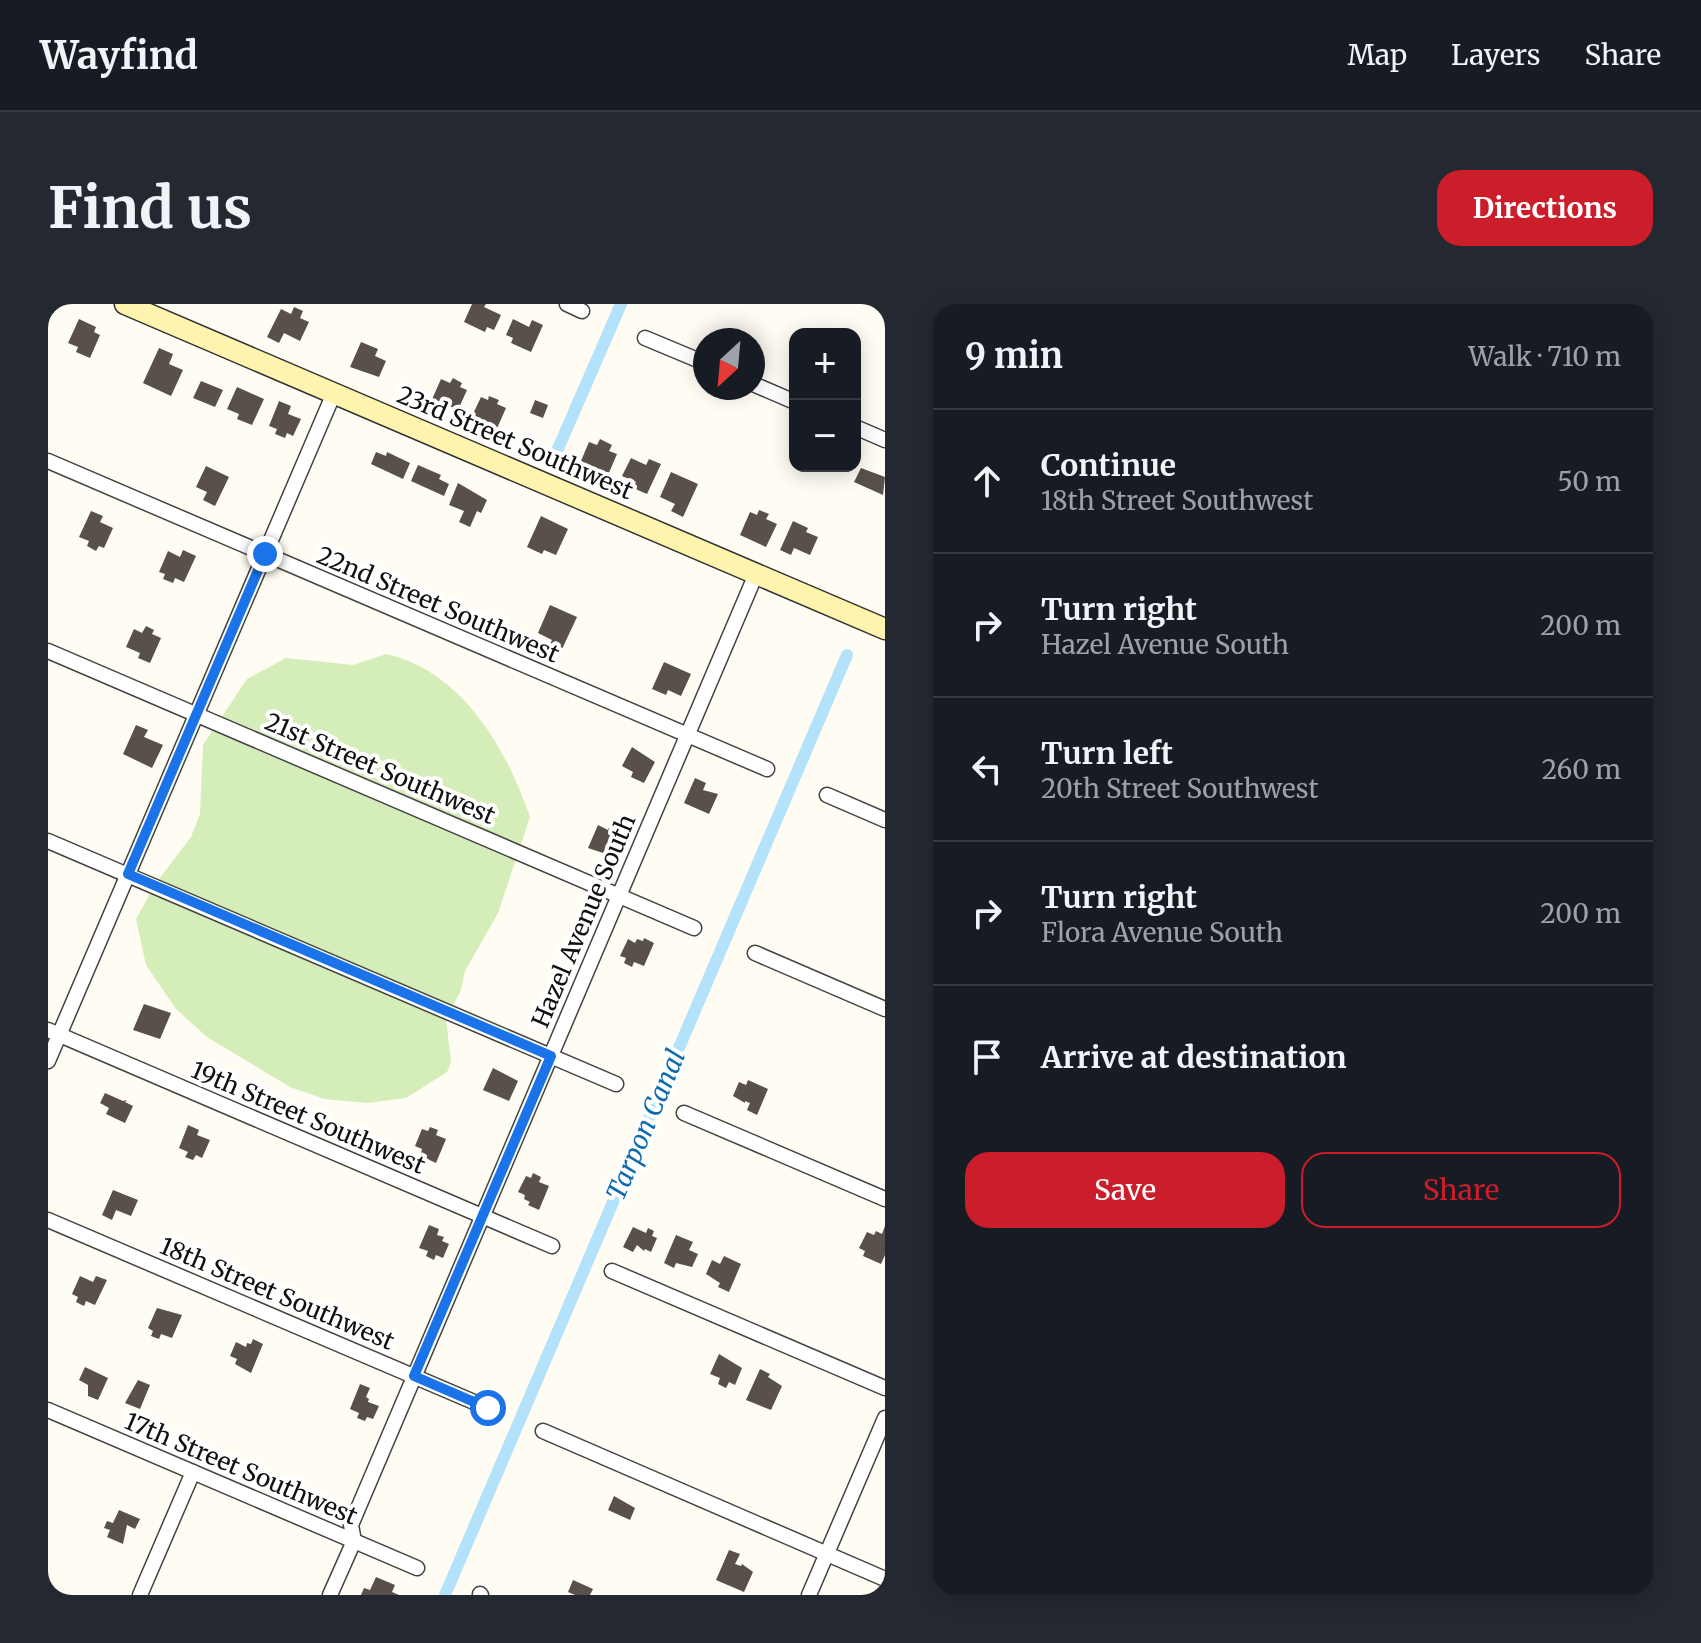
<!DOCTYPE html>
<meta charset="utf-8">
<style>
body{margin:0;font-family:Merriweather,serif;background:#242831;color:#f1f3f6}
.controls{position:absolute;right:24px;top:24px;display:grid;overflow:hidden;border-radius:16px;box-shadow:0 4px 20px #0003}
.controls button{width:72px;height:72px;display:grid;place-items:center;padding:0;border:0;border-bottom:2px solid #363941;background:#171b24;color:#f1f3f6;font:40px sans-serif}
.compass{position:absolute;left:645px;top:24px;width:72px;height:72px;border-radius:50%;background:#171b24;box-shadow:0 4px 20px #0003;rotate:206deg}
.stop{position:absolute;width:24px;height:24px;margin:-18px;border:6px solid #1a73e8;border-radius:50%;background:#fff}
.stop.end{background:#1a73e8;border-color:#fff;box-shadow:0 2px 8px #0008}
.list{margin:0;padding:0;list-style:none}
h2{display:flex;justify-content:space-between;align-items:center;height:104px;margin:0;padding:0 32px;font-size:34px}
h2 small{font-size:26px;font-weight:400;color:#9ea1a6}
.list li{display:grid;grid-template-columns:52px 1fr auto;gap:24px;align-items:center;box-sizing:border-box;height:144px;padding:0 32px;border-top:2px solid #363941}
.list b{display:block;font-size:30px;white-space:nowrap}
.list p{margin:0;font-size:26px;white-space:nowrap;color:#9ea1a6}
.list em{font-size:26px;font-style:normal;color:#9ea1a6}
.actions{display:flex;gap:16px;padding:24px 32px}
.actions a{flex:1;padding:18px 0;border:2px solid #cb1d2a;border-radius:24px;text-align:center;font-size:28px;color:#cb1d2a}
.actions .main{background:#cb1d2a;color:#fff}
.icon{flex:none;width:44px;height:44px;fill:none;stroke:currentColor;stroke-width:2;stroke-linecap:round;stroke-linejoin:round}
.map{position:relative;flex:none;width:837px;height:1291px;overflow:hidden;border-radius:24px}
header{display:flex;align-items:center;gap:48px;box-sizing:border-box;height:112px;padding:0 40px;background:#171b24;border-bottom:2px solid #363941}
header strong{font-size:38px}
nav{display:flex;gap:44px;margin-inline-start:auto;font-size:28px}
.intro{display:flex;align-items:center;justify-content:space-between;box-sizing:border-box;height:192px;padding:0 48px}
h1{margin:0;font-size:56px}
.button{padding:20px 36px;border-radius:24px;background:#cb1d2a;color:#fff;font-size:28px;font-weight:700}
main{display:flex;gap:48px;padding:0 48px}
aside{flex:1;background:#171b24;border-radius:24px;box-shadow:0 4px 20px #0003}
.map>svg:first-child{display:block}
.green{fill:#d5edb9}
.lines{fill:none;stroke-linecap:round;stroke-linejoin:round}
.canal{stroke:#b3e2fa;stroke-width:12}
.building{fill:#59504b}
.street-casing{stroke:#434343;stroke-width:17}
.secondary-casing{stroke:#323232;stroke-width:23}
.street{stroke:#fff;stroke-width:14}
.secondary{stroke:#fff4ae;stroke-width:20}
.route{stroke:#1a73e8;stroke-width:10}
.labels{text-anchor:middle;stroke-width:8;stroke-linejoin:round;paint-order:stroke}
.street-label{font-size:24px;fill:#101010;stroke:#fff}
.water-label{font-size:26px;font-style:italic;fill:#0f6cac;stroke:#fff}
</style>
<header>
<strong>Wayfind</strong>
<nav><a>Map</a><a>Layers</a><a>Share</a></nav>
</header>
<div class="intro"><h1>Find us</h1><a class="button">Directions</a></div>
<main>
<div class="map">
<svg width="837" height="1291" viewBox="0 0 837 1291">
<rect width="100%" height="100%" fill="#fffcf3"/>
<path class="green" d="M338 350C413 366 459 445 482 513L450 609 417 667 413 686 398 715 403 758 399 768 358 794 319 799 276 795 242 783 159 733 128 705 98 661 88 615 108 579 143 533 152 510 155 441 199 375 238 354 305 361Z"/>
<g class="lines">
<g class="canal">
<polyline points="506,154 573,0"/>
<polyline points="397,1291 799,351"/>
</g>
</g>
<g class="building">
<polygon points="424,0 438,0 436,3 453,11 446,26 439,23 437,28 416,18"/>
<polygon points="246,3 255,7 252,14 261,18 252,37 236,29 231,39 219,33 233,5 243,10"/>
<polygon points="31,15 48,23 46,28 52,31 42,54 28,48 30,43 20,39"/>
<polygon points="465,15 481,23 484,16 495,21 483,48 463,39 465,34 458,31"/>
<polygon points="313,38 330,45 327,52 338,57 331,73 302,63"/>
<polygon points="111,44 125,50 121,60 135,66 123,92 95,79"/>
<polygon points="405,74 414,79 412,83 419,86 410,106 397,100 394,107 381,102 393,75 402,79"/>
<polygon points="153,77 175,86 167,103 145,94"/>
<polygon points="189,83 216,95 204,121 189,115 191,110 179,105"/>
<polygon points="441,92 451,96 449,100 458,104 447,129 435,123 438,118 424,112 433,93 440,96"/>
<polygon points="487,96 500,101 495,114 482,109"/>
<polygon points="231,97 243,102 240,110 253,115 245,132 239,129 237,134 227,130 229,125 221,122"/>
<polygon points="552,135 564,141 561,147 569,150 560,171 545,165 543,170 530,164 541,138 549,141"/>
<polygon points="328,148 338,152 339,148 362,159 355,175 323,160"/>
<polygon points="583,154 598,161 601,155 613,160 599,190 585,184 588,178 574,172"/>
<polygon points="370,161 393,171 391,175 401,180 396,192 363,177"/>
<polygon points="158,162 181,173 167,202 155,196 159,188 148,183"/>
<polygon points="813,164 837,173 835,191 806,178"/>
<polygon points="623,168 650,180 635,213 623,207 627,200 612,193"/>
<polygon points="410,179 439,196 433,209 429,207 422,223 411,218 416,207 401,201"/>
<polygon points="711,206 721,210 718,215 729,220 718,243 692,231 702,208 709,211"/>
<polygon points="43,207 55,212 52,218 65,224 56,244 51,242 48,247 39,242 41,237 31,233"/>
<polygon points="493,212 520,225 508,251 496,246 494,250 479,243"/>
<polygon points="745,217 760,224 758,228 770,233 762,251 746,244 743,251 732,246"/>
<polygon points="135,246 148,252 136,278 127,274 125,279 115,275 117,270 111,268 120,247 132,253"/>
<polygon points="502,301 529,313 514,345 502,340 504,336 490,329"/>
<polygon points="98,322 106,326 104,330 113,334 102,359 90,354 92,349 78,343 86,325 94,329"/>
<polygon points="616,358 643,370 633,392 620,386 618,391 604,385"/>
<polygon points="88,421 100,426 96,433 115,441 104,464 75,450"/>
<polygon points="584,443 607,458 596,479 583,473 585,468 574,462"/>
<polygon points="647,474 658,479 655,486 670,490 661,510 636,499"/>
<polygon points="550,521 560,526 562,521 571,525 569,530 575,533 567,553 540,544"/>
<polygon points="596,634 606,639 596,662 586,658 584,663 576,659 578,654 572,652 580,635 587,639 589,635 595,637"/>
<polygon points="96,700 123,709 112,735 85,726"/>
<polygon points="445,764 470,777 461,797 435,786"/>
<polygon points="700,776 720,785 709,811 699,806 702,799 697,797 697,799 685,792 691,778 698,781"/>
<polygon points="57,789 75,797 79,796 77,798 85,802 77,819 58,810 61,804 52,799"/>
<polygon points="140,821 151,826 149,831 162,836 154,854 148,851 145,856 137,853 140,848 131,844"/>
<polygon points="382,823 390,826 388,831 398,835 388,859 377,854 379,851 373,849 374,845 367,842 374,825 380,827"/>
<polygon points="485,869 493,873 491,878 501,882 491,906 480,901 482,898 476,895 477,891 470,888 478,872 483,874"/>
<polygon points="65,886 90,896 83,912 68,906 64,916 54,911"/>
<polygon points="381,921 391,925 389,931 396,933 394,937 401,940 395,954 388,951 386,956 378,952 380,947 371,944"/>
<polygon points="837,922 837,951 833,960 815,952 817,947 811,944 819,928 826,931 828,927 834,930"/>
<polygon points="585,923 598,929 600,924 606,927 604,932 609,934 603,948 597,945 596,947 589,941 585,948 575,943"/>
<polygon points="628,931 645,938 641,946 650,950 644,963 628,959 626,964 616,959"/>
<polygon points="676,952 693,960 681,988 670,983 672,979 658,970 664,956 672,960"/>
<polygon points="32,972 45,978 48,972 59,976 47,1001 38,997 36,1002 28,998 30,993 24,990"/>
<polygon points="109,1004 134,1011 124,1034 113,1030 111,1035 103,1032 105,1027 100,1024"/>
<polygon points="205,1035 215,1040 203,1069 187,1060 189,1055 182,1052 188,1038 198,1043 199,1039 203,1040"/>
<polygon points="671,1050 694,1064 687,1081 681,1078 678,1084 670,1080 672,1074 662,1070"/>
<polygon points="37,1063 60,1074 50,1096 40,1092 40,1081 31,1076"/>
<polygon points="712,1065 722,1070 720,1073 734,1082 723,1106 698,1096"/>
<polygon points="90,1076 102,1081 92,1105 77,1099"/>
<polygon points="312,1080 322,1084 318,1093 321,1095 320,1098 331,1102 325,1115 319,1113 317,1117 309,1114 311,1109 302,1105"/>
<polygon points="566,1192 587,1204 582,1216 560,1206"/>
<polygon points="71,1206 92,1215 87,1225 79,1221 75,1240 59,1233 62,1226 56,1224 59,1217 65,1219"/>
<polygon points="681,1246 692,1250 687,1260 693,1262 694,1260 705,1268 696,1288 668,1276"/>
<polygon points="328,1273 347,1281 344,1288 351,1291 313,1291 316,1284 322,1286"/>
<polygon points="525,1276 545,1285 542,1291 527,1291 520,1288"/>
</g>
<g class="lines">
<g class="street-casing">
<g id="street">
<polyline points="519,0 534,7"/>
<polyline points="597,34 657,59"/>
<polyline points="705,80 747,98"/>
<polyline points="807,123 837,136"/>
<polyline points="0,157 719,465"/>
<polyline points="0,347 646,624"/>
<polyline points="779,491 837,516"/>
<polyline points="0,537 568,780"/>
<polyline points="707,649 837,705"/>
<polyline points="0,726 504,942"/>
<polyline points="0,757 286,89"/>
<polyline points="636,809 837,895"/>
<polyline points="0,916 440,1104"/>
<polyline points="564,967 837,1084"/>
<polyline points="0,1106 369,1264"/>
<polyline points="495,1127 837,1275"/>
<polyline points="432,1290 433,1291"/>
<polyline points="92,1291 145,1168"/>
<polyline points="282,1291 306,1237 303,1221 708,270"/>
<polyline points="761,1291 837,1114"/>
</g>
</g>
<g class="secondary-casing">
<polyline id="secondary" points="77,0 837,325"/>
</g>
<use href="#street" class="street"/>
<use href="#secondary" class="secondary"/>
</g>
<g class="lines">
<polyline class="route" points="217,250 80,570 503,752 366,1072 440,1104"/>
</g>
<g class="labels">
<g class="street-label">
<text transform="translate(467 139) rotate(23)" y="8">23rd Street Southwest</text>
<text transform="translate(390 301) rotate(23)" y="8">22nd Street Southwest</text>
<text transform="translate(332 465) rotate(23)" y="8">21st Street Southwest</text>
<text transform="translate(536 617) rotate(-67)" y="8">Hazel Avenue South</text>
<text transform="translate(260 814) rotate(23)" y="8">19th Street Southwest</text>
<text transform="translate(229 990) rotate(23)" y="8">18th Street Southwest</text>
<text transform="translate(193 1165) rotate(23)" y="8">17th Street Southwest</text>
</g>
<g class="water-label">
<text transform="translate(598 821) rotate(-67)" y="9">Tarpon Canal</text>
</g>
</g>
</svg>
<div class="controls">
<button>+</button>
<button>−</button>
</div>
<svg class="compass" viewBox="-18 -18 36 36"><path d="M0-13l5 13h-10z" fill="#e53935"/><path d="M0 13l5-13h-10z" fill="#9ea1a6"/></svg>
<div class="stop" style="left:440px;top:1104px"></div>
<div class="stop end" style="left:217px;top:250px"></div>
</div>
<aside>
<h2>9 min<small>Walk · 710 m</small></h2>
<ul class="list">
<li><svg class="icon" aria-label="ahead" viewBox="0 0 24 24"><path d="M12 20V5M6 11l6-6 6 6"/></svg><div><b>Continue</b><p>18th Street Southwest</p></div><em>50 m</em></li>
<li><svg class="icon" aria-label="right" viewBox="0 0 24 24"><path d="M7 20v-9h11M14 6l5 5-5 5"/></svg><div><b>Turn right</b><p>Hazel Avenue South</p></div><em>200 m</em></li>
<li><svg class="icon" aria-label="left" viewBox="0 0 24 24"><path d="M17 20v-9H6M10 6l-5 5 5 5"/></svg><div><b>Turn left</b><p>20th Street Southwest</p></div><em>260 m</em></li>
<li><svg class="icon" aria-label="right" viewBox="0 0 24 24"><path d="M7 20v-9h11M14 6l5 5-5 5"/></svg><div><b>Turn right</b><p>Flora Avenue South</p></div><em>200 m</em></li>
<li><svg class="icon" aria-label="arrive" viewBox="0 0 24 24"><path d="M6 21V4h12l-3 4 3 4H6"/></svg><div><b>Arrive at destination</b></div></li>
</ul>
<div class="actions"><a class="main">Save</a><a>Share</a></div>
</aside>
</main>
